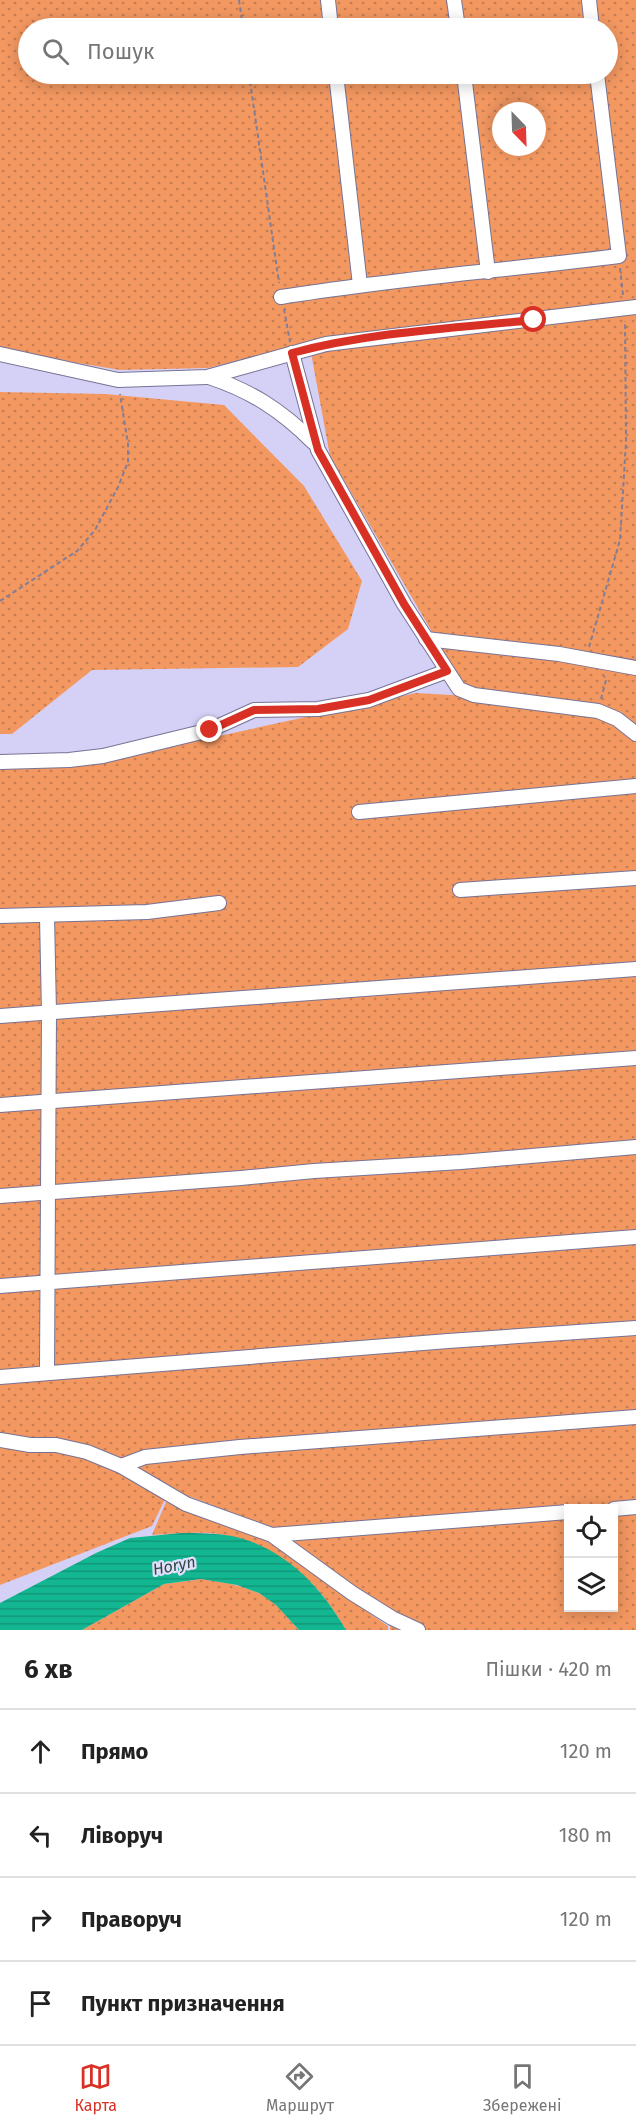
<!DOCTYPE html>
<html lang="uk">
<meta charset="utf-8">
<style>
body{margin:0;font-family:"Fira Sans",sans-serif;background:#f6f6f6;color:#222}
.controls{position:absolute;right:18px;bottom:18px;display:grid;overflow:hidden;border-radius:0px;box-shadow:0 3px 15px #0003}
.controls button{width:54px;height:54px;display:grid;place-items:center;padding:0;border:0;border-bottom:2px solid #e0e0e0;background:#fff;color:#222;font:30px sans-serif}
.compass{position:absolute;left:492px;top:102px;width:54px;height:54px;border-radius:50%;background:#fff;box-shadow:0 3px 15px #0003;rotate:157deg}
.stop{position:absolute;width:18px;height:18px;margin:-14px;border:4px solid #d93025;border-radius:50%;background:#fff}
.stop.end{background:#d93025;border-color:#fff;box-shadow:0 2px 6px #0008}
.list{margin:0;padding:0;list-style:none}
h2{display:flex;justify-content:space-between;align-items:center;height:78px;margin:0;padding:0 24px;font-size:26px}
h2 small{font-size:20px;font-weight:400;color:#767676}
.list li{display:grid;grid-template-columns:39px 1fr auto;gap:18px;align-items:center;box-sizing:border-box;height:84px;padding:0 24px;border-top:2px solid #e0e0e0}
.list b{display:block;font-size:22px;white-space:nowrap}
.list em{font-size:20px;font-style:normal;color:#767676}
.icon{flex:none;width:33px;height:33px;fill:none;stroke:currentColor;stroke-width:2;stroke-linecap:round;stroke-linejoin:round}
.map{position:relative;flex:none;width:636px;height:1630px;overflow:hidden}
.search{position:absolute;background:#fff;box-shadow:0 3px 15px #0003;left:18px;right:18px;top:18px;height:66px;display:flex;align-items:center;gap:15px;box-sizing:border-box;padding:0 21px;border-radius:33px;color:#767676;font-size:22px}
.sheet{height:414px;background:#fff}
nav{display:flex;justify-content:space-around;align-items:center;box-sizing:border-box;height:84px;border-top:2px solid #e0e0e0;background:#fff;font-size:16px;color:#767676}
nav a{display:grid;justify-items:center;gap:3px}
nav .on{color:#d93025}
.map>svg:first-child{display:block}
.grass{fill:url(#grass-dots);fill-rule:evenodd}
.water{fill:url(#water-rules)}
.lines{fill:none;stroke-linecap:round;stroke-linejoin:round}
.minor-casing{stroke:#777395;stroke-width:16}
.path{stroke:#817e97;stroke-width:2;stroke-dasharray:4.5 3;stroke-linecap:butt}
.minor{stroke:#fff;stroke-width:14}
.route{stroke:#d93025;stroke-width:8}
.labels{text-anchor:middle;stroke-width:4.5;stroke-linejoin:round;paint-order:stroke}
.water-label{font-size:16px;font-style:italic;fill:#2b483e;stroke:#e2dffd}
</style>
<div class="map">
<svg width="636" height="1630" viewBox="0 0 636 1630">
<defs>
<pattern id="grass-dots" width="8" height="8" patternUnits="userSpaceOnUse" patternTransform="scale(1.5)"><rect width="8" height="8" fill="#f49861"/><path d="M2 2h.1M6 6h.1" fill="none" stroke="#c67d52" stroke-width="1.8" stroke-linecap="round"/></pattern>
<pattern id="water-rules" width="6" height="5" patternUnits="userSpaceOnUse" patternTransform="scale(1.5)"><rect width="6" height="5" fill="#12b791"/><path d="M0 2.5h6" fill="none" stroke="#129678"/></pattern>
</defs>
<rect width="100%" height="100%" fill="#d5d1f6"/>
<g class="grass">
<path d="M0 0H636V1630H390L391 1613 275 1529 170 1489 152 1526 0 1585V767L100 762 416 693 469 696 330 456 309 342 208 368 120 370 0 350ZM28 28H608V74H28ZM501 111H537V147H501ZM568 1508H614V1608H568Z"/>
<polygon points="0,392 105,394 224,405 304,486 362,581 348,629 298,667 92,670 12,734 0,734"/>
<path d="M166 1502 271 1540 337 1591 388 1626V1630H346C317 1578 270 1537 208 1533 190 1532 171 1534 152 1535Z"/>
<path d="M201 1579C227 1583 255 1586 276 1605 284 1612 291 1622 299 1630H82L164 1584Z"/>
</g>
<path class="water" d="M181 1533C198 1533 215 1533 232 1536 283 1547 321 1586 346 1630H299L276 1605 259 1593 237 1585 201 1579 164 1584 82 1630H0V1603L96 1553 130 1538Z"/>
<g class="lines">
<g class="minor-casing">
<g id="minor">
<polyline points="328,0 331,28"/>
<polyline points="454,0 458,28"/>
<polyline points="589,0 592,28"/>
<polyline points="336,74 360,285"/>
<polyline points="464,74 488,272"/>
<path d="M281 297C393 279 507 270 619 256L597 74"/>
<polyline points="292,353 318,450 404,604 459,689 474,695 598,711 617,719 636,734"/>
<polyline points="0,354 118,380 207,377 326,344 636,307"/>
<path d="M209 377C251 391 281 410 313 442"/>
<polyline points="426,639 559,654 636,668"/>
<polyline points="0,762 69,760 103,756 210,730 254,710 318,709 369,700 447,671"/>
<polyline points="359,812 636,786"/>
<polyline points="460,890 636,878"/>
<polyline points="0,916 147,912 219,903"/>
<polyline points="47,916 49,1013 47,1372"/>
<polyline points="0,1016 636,969"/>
<polyline points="0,1105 636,1058"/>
<polyline points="0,1196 241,1178 314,1171 461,1162 636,1147"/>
<polyline points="0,1286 636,1237"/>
<polyline points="0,1377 448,1341 636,1328"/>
<polyline points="0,1440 30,1445 56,1445 87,1452 121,1466 186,1504 272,1535 352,1593 392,1618 418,1630"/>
<polyline points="121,1466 145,1457 240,1447 636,1417"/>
<polyline points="614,1509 636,1507"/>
<polyline points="272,1535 568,1512"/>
</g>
</g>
<g class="path">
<polyline points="239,0 243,28"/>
<polyline points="249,74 279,283"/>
<polyline points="620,268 623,295"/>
<polyline points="284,309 290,342"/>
<polyline points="0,601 77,551 95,530 118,487 128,462 128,444 120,394"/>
<polyline points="589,647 620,540 626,442 625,321"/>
<polyline points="601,699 606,680 604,676"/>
</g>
<use href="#minor" class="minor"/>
</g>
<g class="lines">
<path class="route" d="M210 730 254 710 318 709 369 700 447 671 404 604 318 450 292 353C371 332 454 328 534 320"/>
</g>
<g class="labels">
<g class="water-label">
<text transform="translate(174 1565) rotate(-11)" y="6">Horyn</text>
</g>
</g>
</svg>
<div class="controls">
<button><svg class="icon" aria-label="locate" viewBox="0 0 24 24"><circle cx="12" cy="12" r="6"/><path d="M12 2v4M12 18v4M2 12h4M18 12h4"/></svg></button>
<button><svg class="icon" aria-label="layers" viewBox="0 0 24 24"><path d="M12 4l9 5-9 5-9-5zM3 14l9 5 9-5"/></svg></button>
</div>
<svg class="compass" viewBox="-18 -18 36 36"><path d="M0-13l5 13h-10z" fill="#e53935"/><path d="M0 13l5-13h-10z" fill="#767676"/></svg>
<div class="stop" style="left:534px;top:320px"></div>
<div class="stop end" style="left:210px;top:730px"></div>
<div class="search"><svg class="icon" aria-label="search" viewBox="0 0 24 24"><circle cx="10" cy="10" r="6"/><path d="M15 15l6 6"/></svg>Пошук</div>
</div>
<section class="sheet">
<h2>6 хв<small>Пішки · 420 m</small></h2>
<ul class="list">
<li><svg class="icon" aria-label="ahead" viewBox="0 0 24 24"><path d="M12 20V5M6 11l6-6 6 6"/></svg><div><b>Прямо</b></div><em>120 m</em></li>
<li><svg class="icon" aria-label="left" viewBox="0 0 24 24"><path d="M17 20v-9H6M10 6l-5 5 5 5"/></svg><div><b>Ліворуч</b></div><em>180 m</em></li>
<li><svg class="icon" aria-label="right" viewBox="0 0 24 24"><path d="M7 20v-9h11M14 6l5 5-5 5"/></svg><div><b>Праворуч</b></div><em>120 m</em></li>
<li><svg class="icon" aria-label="arrive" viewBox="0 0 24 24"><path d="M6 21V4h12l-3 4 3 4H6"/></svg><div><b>Пункт призначення</b></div></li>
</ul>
</section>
<nav>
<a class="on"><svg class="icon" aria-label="map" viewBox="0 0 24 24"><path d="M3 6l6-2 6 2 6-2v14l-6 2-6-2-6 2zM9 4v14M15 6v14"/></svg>Карта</a>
<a><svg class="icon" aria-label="directions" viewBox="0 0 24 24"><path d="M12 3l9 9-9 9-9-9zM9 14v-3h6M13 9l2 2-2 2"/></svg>Маршрут</a>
<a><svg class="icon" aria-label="saved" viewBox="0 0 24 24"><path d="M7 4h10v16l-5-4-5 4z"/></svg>Збережені</a>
</nav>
